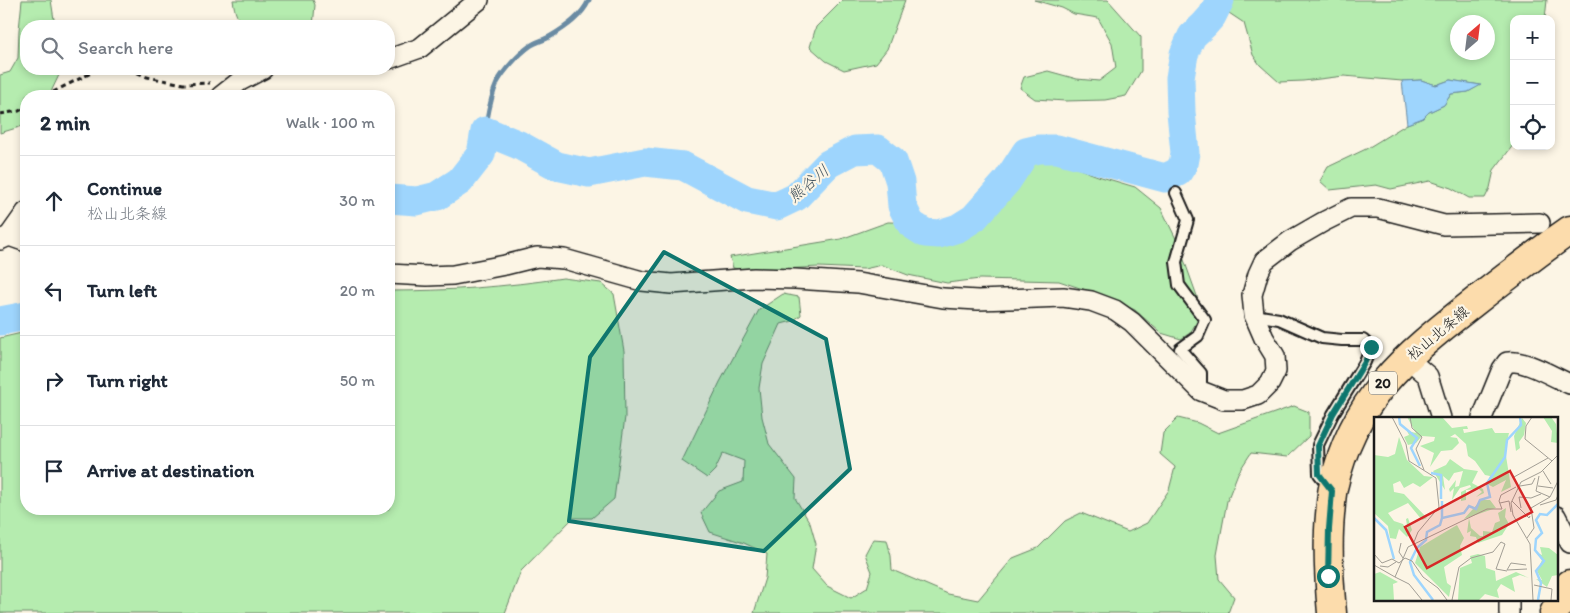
<!DOCTYPE html>
<meta charset="utf-8">
<style>
body{margin:0;font-family:Itim,"Klee One",sans-serif;background:#f6f6f7;color:#1f2937}
.controls{position:absolute;right:15px;top:15px;display:grid;overflow:hidden;border-radius:10px;box-shadow:0 2px 8px #0003}
.controls button{width:45px;height:45px;display:grid;place-items:center;padding:0;border:0;border-bottom:1px solid #e0e1e3;background:#fff;color:#1f2937;font:25px sans-serif}
.compass{position:absolute;left:1450px;top:15px;width:45px;height:45px;border-radius:50%;background:#fff;box-shadow:0 2px 8px #0003;rotate:28deg}
.stop{position:absolute;width:15px;height:15px;margin:-11px;border:4px solid #0f766e;border-radius:50%;background:#fff}
.stop.end{background:#0f766e;border-color:#fff;box-shadow:0 1px 5px #0008}
.list{margin:0;padding:0;list-style:none}
h2{display:flex;justify-content:space-between;align-items:center;height:65px;margin:0;padding:0 20px;font-size:21px}
h2 small{font-size:16px;font-weight:400;color:#747a83}
.list li{display:grid;grid-template-columns:32px 1fr auto;gap:15px;align-items:center;box-sizing:border-box;height:90px;padding:0 20px;border-top:1px solid #e0e1e3}
.list b{display:block;font-size:19px;white-space:nowrap}
.list p{margin:0;font-size:16px;white-space:nowrap;color:#747a83}
.list em{font-size:16px;font-style:normal;color:#747a83}
.icon{flex:none;width:28px;height:28px;fill:none;stroke:currentColor;stroke-width:2;stroke-linecap:round;stroke-linejoin:round}
.map{position:relative;flex:none;width:1570px;height:613px;overflow:hidden}
.search{position:absolute;background:#fff;box-shadow:0 2px 8px #0003;left:20px;top:20px;width:375px;height:55px;display:flex;align-items:center;gap:12px;box-sizing:border-box;padding:0 18px;border-radius:20px;color:#747a83;font-size:19px}
.panel{position:absolute;background:#fff;box-shadow:0 2px 8px #0003;left:20px;top:90px;width:375px;height:425px;border-radius:20px}
.map>svg:first-child{display:block}
.green{fill:#b5ecaf;stroke:#688466;fill-rule:evenodd}
.water{fill:#9ed5fd;stroke:#6a8ba3}
.lines{fill:none;stroke-linecap:round;stroke-linejoin:round}
.stream{stroke:#6a8ba3;stroke-width:5}
.river{stroke:#9ed5fd;stroke-width:29}
.lane-casing{stroke:#1c1c1c;stroke-width:14}
.street-casing{stroke:#1c1c1c;stroke-width:22}
.primary-casing{stroke:#1c1c1c;stroke-width:31}
.path{stroke:#1c1c1c;stroke-width:3;stroke-dasharray:5 4;stroke-linecap:butt}
.lane{stroke:#fcf5e5;stroke-width:10}
.street{stroke:#fcf5e5;stroke-width:19}
.primary{stroke:#fcdcac;stroke-width:28}
.route{stroke:#0f766e;stroke-width:6}
.marked{fill:#0f766e;fill-opacity:0.2;stroke:#0f766e;stroke-width:4;stroke-linejoin:round}
.labels{text-anchor:middle;stroke-width:4.5;stroke-linejoin:round;paint-order:stroke}
.shield{fill:#fcf5e5;stroke:#5f5d58;stroke-width:1}
.shield-label{font-size:14px;font-weight:bold;fill:#1c1c1c}
.street-label{font-size:15px;fill:#1c1c1c;stroke:#fcf5e5}
.water-label{font-size:16px;font-style:italic;fill:#435460;stroke:#fcf5e5}
.inset-river{fill:none;stroke:#9ed5fd;stroke-width:2.5}
.inset-road{fill:none;stroke:#a29e95;stroke-width:1}
.view{fill:#d62828;fill-opacity:0.15;stroke:#d62828;stroke-width:2.5}
.inset-edge{fill:none;stroke:#1c1c1c;stroke-width:2.5}
</style>
<div class="map">
<svg width="1570" height="613" viewBox="0 0 1570 613">
<rect width="100%" height="100%" fill="#fcf5e5"/>
<filter id="ink" filterUnits="userSpaceOnUse"><feTurbulence type="fractalNoise" baseFrequency=".02" numOctaves="2"/><feDisplacementMap in="SourceGraphic" scale="10" xChannelSelector="R" yChannelSelector="G"/><feConvolveMatrix kernelMatrix="1 2 1 2 8 2 1 2 1" color-interpolation-filters="sRGB"/></filter>
<g filter="url(#ink)">
<g class="green">
<polygon points="22,0 51,0 55,26 26,26 26,69 60,69 60,73 49,96 26,96 26,125 0,133 0,75 10,72 18,58 19,30"/>
<path d="M233 0H313L315 5 313 26H247C236 20 235 12 233 0Z"/>
<polygon points="843,0 905,0 887,49 876,63 844,70 826,61 810,47 816,27"/>
<polygon points="1034,0 1108,0 1141,37 1141,71 1126,96 1105,100 1065,101 1035,99 1020,88 1024,77 1048,71 1077,79 1099,81 1116,68 1112,43 1098,18 1074,14 1062,8"/>
<path d="M1220 0H1547L1545 19H1514V144L1494 170 1490 188 1485 198H1469L1451 188 1430 181 1391 189 1376 185 1330 190 1320 181 1328 167 1366 149 1407 124 1423 118 1429 112 1444 105 1451 94 1468 92 1480 85 1450 80 1436 85 1421 80 1402 81 1344 76 1303 81 1279 82 1260 65 1253 55 1244 23 1229 13ZM1458 22H1488V52H1458Z"/>
<polygon points="1052,159 1098,176 1135,187 1161,208 1178,243 1197,296 1199,318 1190,333 1181,339 1161,333 1135,310 1101,295 1059,281 980,279 947,283 908,275 882,265 864,269 819,267 750,271 733,268 730,257 841,239 888,222 928,223 955,219 991,196 1027,163"/>
<path d="M563 278 601 283 614 294 624 351 625 417 614 499 592 518H573L521 571 505 613H0V338L26 332V509H389V291C448 291 504 287 563 278Z"/>
<polygon points="783,294 799,297 801,315 793,321 781,324 763,364 759,388 762,417 769,444 796,479 795,498 810,523 816,544 812,569 827,586 851,598 867,588 872,572 865,554 873,539 887,540 891,556 892,570 948,594 978,600 1013,558 1038,548 1065,521 1081,513 1128,532 1147,523 1169,490 1175,467 1160,454 1163,433 1178,418 1198,423 1218,433 1294,406 1309,412 1309,436 1287,457 1251,453 1238,473 1227,501 1217,555 1219,579 1234,597 1228,613 754,613 765,578 767,554 744,543 710,532 701,513 719,491 743,482 744,461 723,453 715,470 707,478 682,461 720,382 759,310"/>
</g>
<polygon class="water" points="1421,80 1436,85 1450,80 1481,85 1468,92 1451,94 1444,105 1429,112 1423,118 1407,124 1402,81"/>
<g class="lines">
<path class="stream" d="M485 131C488 115 490 98 497 83 503 71 519 54 530 46 536 42 544 40 551 36 566 27 582 16 589 0"/>
<g class="river">
<polyline points="389,199 417,201 437,196 460,181 481,154 485,131 519,145 557,166 589,173 645,162 683,166 747,200 777,206 796,197 828,164 855,150 878,149 893,161 900,182 902,206 911,224 925,233 939,234 958,228 974,218 1007,181 1026,152 1039,149 1057,149 1165,178 1178,172 1183,164 1185,153 1181,112 1180,78 1184,54 1192,36 1204,25 1212,16 1220,0"/>
<polyline points="0,321 26,316"/>
</g>
<g class="lane-casing">
<g id="lane">
<polyline points="1176,193 1188,220 1176,262 1179,285 1205,320 1198,336 1180,349 1201,373 1201,390"/>
<polyline points="1254,315 1279,319 1322,338 1342,340 1363,340 1371,347 1365,362 1333,414 1318,445 1319,474 1330,488"/>
</g>
</g>
<g class="street-casing">
<g id="street">
<polyline points="389,59 420,48 479,0"/>
<polyline points="221,96 240,81 263,69"/>
<polyline points="9,236 26,242"/>
<polyline points="0,240 9,236 26,212"/>
<polyline points="389,274 427,276 453,275 505,265 537,257 564,259 642,281 671,284 754,278 795,279 858,283 943,298 978,300 1063,297 1091,301 1115,310 1132,322 1201,391 1224,400 1243,400 1258,395 1270,383 1276,371 1275,356 1264,338 1254,315 1252,295 1258,274 1264,261 1290,241 1323,222 1351,208 1378,208 1444,225 1540,223"/>
<polyline points="1407,358 1428,376 1441,418"/>
<path d="M1482 418 1502 369 1507 362C1525 359 1553 377 1570 384"/>
<polyline points="1556,516 1570,543"/>
<polyline points="1509,613 1509,599"/>
</g>
</g>
<g class="primary-casing">
<g id="primary">
<path d="M1332 613C1329 580 1327 548 1330 515 1331 506 1331 497 1333 488 1353 398 1404 357 1473 303 1505 278 1537 253 1570 230"/>
<polyline points="1554,613 1570,584"/>
</g>
</g>
<g class="path">
<polyline points="129,69 147,77 183,84 210,83"/>
<polyline points="45,96 99,69"/>
<polyline points="0,114 19,111 26,107"/>
</g>
<use href="#lane" class="lane"/>
<use href="#street" class="street"/>
<use href="#primary" class="primary"/>
</g>
</g>
<g class="lines" filter="url(#ink)">
<polyline class="route" points="1328,576 1329,529 1332,491 1319,474 1318,446 1333,414 1365,362 1371,347"/>
</g>
<path class="marked" d="M664 252 826 339 850 469 764 551 569 521 590 357Z"/>
<g class="labels">
<rect class="shield" x="1369" y="371.5" width="28" height="23" rx="4"/>
<g class="shield-label">
<text x="1383" y="388">20</text>
</g>
<g class="street-label">
<text transform="translate(1438 333) rotate(-40)" y="5">松山北条線</text>
</g>
<g class="water-label">
<text transform="translate(808 183) rotate(-40)" y="6">熊谷川</text>
</g>
</g>
<g transform="translate(1374 417)">
<rect width="184" height="184" fill="#fcf5e5"/>
<path d="M33 0H68L78 11 93 9 94 12H89L90 16 118 11 121 16H135L131 33 137 70 127 75 132 63 119 70 113 67 116 59 111 58 101 44 94 39 92 27 81 17 76 20 83 21 85 26 78 33 67 34 56 50 60 36 46 29 60 24 61 20 48 19 42 26 34 28 30 20 35 18 33 14 42 16ZM169 0H177L182 7 184 26 177 25 178 14ZM148 1 152 6 150 18 145 25 146 31 142 34 140 19ZM25 20 33 43 50 59 59 60 46 70 39 66 30 71 26 64 19 67 20 75 30 77 53 101 48 103 34 86 14 96 20 104 29 107 34 115 32 102 34 101 38 113 33 120 25 112 22 122 16 121 14 109 0 96V38L14 40 21 37ZM76 42 90 52 104 54 98 66 109 72 110 76 102 80 108 75 105 72 92 73V83L87 84V75L97 70 96 68 86 71 78 83 80 71 76 75 75 72 82 63 81 70 85 69 89 54 80 56 75 64 69 59 71 73 59 54 72 48ZM107 83H116L122 91 90 102ZM132 91 131 100 135 107 128 118 104 126 102 120 96 119 97 114 93 116 95 101 97 111 106 119H109V114L118 115 121 106 126 104 124 96ZM83 108 90 121 86 129 88 138 70 150 73 166 77 169 75 180 41 146 46 130ZM166 130 175 131 184 138V158L178 159 173 170 162 162 168 163 163 154 168 143 162 135 168 138ZM104 137 111 139 112 151 121 154 122 164 142 155 155 161 146 158 138 161 141 175 127 167 123 173 125 181 111 177 105 183H84L86 151 98 146 96 139ZM6 155 24 165 19 167 20 183H0V157Z" fill="#b5ecaf"/>
<path class="inset-river" d="M25 0 26 7 43 21 37 31 46 49M57 56 67 58V82M68 84V101M0 101 12 113 20 142M59 183 40 158 36 145 43 131 52 123 53 115 66 108 68 101 90 96 95 89 102 92 106 83 116 80 113 66 131 40 133 23 147 8 146 0M164 183 167 166 162 154 170 144 161 133 162 122 168 116 162 103 166 97 173 98 184 87"/>
<path class="inset-road" d="M18 0 32 27 35 44 62 61 65 90 44 115 40 125M36 0 38 11 48 20 42 32 50 53M158 0 152 9 151 22 178 44M169 54 177 67M165 59 162 74 176 80M140 60 174 41M146 69 158 67 161 61M164 69 179 71M138 84 155 101 156 99M126 86 135 84 137 95M166 88 182 83 184 78M147 91 145 80 157 81 167 77M153 121 160 111 157 91 176 80 184 64M27 126 25 135 29 141M0 137 8 146 18 142 25 146 31 141 38 144 49 160 64 171 73 183M0 148 21 160M152 148 137 146 133 153 153 152M6 149 14 150 22 145M160 168 178 172 177 183M48 183 35 167 21 160 34 130 113 92H128L125 84 127 78 142 70M78 183 85 150 97 141 119 135 127 125 131 127 122 152 133 154M159 183 156 127 139 98 137 86 147 65 167 55 184 38"/>
<path class="view" d="M136 54 158 95 53 151 31 110Z"/>
<rect width="184" height="184" class="inset-edge"/>
</g>
</svg>
<div class="controls">
<button>+</button>
<button>−</button>
<button><svg class="icon" aria-label="locate" viewBox="0 0 24 24"><circle cx="12" cy="12" r="6"/><path d="M12 2v4M12 18v4M2 12h4M18 12h4"/></svg></button>
</div>
<svg class="compass" viewBox="-18 -18 36 36"><path d="M0-13l5 13h-10z" fill="#e53935"/><path d="M0 13l5-13h-10z" fill="#747a83"/></svg>
<div class="stop" style="left:1328px;top:576px"></div>
<div class="stop end" style="left:1371px;top:347px"></div>
<div class="search"><svg class="icon" aria-label="search" viewBox="0 0 24 24"><circle cx="10" cy="10" r="6"/><path d="M15 15l6 6"/></svg>Search here</div>
<section class="panel">
<h2>2 min<small>Walk · 100 m</small></h2>
<ul class="list">
<li><svg class="icon" aria-label="ahead" viewBox="0 0 24 24"><path d="M12 20V5M6 11l6-6 6 6"/></svg><div><b>Continue</b><p>松山北条線</p></div><em>30 m</em></li>
<li><svg class="icon" aria-label="left" viewBox="0 0 24 24"><path d="M17 20v-9H6M10 6l-5 5 5 5"/></svg><div><b>Turn left</b></div><em>20 m</em></li>
<li><svg class="icon" aria-label="right" viewBox="0 0 24 24"><path d="M7 20v-9h11M14 6l5 5-5 5"/></svg><div><b>Turn right</b></div><em>50 m</em></li>
<li><svg class="icon" aria-label="arrive" viewBox="0 0 24 24"><path d="M6 21V4h12l-3 4 3 4H6"/></svg><div><b>Arrive at destination</b></div></li>
</ul>
</section>
</div>
